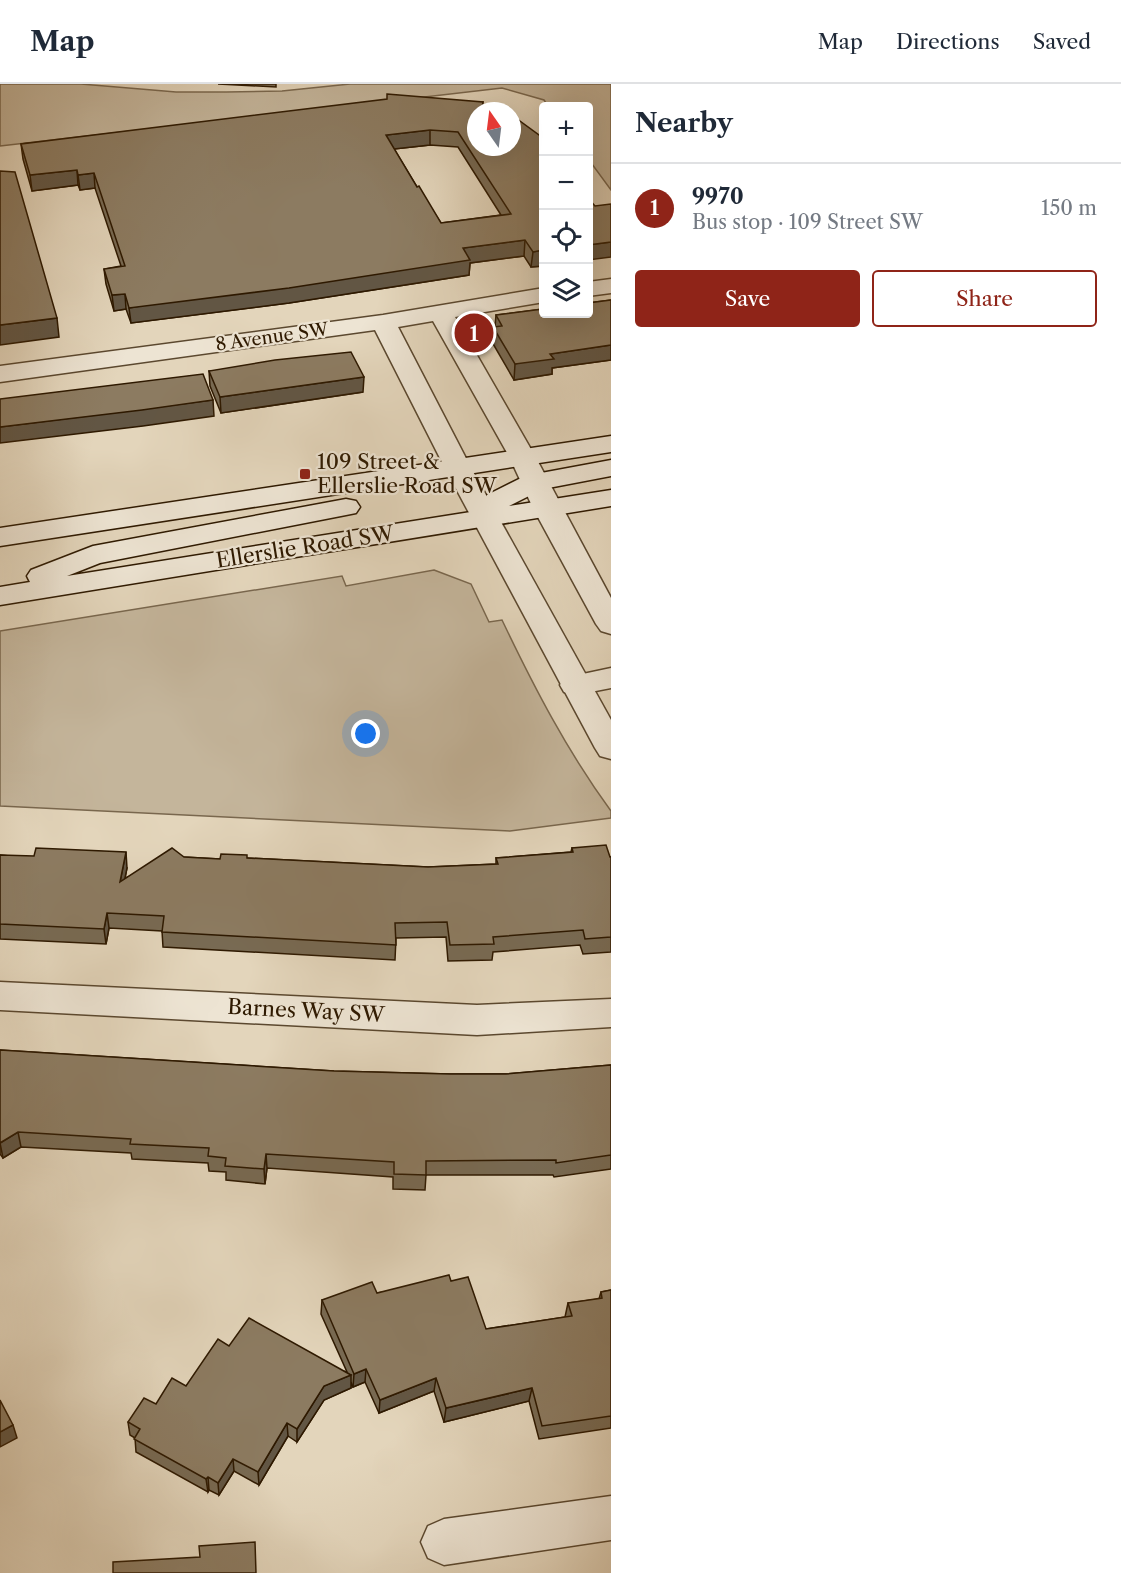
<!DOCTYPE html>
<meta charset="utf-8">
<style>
body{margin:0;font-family:"Libre Caslon Text",serif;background:#f6f6f7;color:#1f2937}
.controls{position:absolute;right:18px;top:18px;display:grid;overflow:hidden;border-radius:6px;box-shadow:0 6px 24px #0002}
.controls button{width:54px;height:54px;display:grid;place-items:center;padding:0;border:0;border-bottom:2px solid #e0e1e3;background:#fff;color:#1f2937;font:30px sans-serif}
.compass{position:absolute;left:467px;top:18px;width:54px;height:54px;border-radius:50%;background:#fff;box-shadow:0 6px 24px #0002;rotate:346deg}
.you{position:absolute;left:366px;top:650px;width:21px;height:21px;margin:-15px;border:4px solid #fff;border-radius:50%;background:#1a73e8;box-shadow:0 0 0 9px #1a73e833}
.badge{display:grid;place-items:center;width:39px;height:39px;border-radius:50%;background:#8f2418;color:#fff;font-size:20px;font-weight:700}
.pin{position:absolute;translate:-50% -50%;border:3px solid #fff;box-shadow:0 2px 6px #0006}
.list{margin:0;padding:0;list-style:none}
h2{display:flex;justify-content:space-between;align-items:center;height:78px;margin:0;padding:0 24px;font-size:26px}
h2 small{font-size:20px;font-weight:400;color:#747a83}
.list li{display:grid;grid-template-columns:39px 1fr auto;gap:18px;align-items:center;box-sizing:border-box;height:90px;padding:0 24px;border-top:2px solid #e0e1e3}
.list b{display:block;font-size:22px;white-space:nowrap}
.list p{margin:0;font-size:20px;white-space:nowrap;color:#747a83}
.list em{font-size:20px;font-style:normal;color:#747a83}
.actions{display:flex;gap:12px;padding:18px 24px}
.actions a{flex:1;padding:14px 0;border:2px solid #8f2418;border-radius:6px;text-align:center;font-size:21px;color:#8f2418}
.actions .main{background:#8f2418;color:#fff}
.icon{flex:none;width:33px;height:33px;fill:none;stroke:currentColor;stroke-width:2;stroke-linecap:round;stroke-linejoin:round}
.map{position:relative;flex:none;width:611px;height:1489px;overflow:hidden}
header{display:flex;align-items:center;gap:36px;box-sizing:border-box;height:84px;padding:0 30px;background:#fff;border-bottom:2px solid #e0e1e3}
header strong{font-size:28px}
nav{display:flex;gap:33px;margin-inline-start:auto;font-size:21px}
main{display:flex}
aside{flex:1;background:#fff}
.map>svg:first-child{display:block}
.green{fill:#c4b59b;stroke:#79674e;stroke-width:1.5}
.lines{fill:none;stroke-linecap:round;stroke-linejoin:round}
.minor-casing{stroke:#5b482f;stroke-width:3}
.tertiary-casing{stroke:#5b482f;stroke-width:3}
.secondary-casing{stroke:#2e1900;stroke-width:3}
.minor{fill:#ede4d3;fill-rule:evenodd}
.tertiary{fill:#ede4d3;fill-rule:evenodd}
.secondary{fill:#ede4d3;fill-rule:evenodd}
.wall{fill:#786a53;stroke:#2e1900;stroke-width:1.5;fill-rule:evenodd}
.shaded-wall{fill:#625644;stroke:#2e1900;stroke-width:1.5}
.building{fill:#8c7b61;stroke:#2e1900;stroke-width:1.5;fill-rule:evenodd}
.poi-dot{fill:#8f2418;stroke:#ede4d3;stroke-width:2}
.labels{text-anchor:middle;stroke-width:4.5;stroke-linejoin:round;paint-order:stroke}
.far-street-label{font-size:18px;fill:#2e1900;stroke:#ede4d3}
.poi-label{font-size:21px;fill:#2e1900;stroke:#ede4d3;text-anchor:start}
.street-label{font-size:21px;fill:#2e1900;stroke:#ede4d3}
</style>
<header>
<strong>Map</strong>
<nav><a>Map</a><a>Directions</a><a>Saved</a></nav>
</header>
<main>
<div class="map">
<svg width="611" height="1489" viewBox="0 0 611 1489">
<rect width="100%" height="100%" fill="#e3d5bb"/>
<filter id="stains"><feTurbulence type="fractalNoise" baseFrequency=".00333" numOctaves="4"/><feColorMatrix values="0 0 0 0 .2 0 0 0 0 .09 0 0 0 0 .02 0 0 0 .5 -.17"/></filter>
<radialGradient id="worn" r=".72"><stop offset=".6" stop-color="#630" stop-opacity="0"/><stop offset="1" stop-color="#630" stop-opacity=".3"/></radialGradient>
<g class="green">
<polygon points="0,0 81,0 176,8 226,8 282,7 350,0 611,0 611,106 589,76 588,22 548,22 544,16 502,4 0,62"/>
<path d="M434 486 471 500 489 538 502 536C534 603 567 667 611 727V734L510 747 0 722V547L342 492 346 502Z"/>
</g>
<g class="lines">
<g class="minor-casing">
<g id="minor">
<polygon points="611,195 611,209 588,212 588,198"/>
<polygon points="544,204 544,218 455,233 536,374 532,380 523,382 514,380 510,374 433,237 398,243 471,384 467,390 458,392 449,390 445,384 375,246 0,298 0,282 383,231"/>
<polygon points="611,584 611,604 575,611 564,608 560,601 564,594"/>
<polygon points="0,898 477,921 611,915 611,943 477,951 0,926"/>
<polygon points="611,1412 611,1456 444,1481 428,1474 421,1458 428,1442 444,1435"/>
</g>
</g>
<g class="tertiary-casing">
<g id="tertiary">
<polygon points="523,366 532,368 536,374 611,514 611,550 601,547 596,540 533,424 510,374 514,368"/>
<polygon points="458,376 467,378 471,384 611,636 611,675 600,672 595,664 445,384 449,378"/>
</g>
</g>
<g class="secondary-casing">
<g id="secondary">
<polygon points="611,352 611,368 0,462 0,444"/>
<polygon points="611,376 611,392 543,405 509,422 611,406 611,422 0,521 0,503 30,498 27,492 31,486 93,462 346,415 356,417 360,423 356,429 346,431 100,479 67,492 477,427 487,411 525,392"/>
</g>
</g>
<use href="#minor" class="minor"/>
<use href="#tertiary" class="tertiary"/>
<use href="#secondary" class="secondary"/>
</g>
<g class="wall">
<polygon points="218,0 276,0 276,3"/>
<path d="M483 18 476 63 543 182 531 183 524 172 470 179 469 191 289 219 131 239 126 225 114 227 106 200 104 185 121 182 95 104 80 106 78 101 32 107 23 75 21 60ZM430 61 458 63 501 131 441 139 417 103 394 65Z"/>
<polygon points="611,216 611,276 552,284 552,290 514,296 492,258 493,243 495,243 496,231"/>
<polygon points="209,287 363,308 221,329 210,302"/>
<polygon points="572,764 611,773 611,868 583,870 580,861 493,868 492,876 448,877 446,853 396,854 395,876 163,863 162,847 109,844 106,860 0,855 0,771 127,784 125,794 184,773 220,775 248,774 428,783 496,780 496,774 571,768"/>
<polygon points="0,966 334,987 450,990 506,990 611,981 611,1085 554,1093 553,1091 426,1091 425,1106 393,1105 393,1093 267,1084 265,1100 226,1096 226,1088 209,1087 208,1079 132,1075 131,1069 21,1063 3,1074 0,1070"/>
<polygon points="451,1197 486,1245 565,1233 568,1219 599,1215 601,1208 611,1206 611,1344 539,1355 529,1317 444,1338 434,1307 379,1329 365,1298 353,1303 351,1298 351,1304 324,1316 297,1358 288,1352 259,1401 234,1387 219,1411 209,1406 208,1408 136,1368 135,1354 130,1351 128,1338 156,1320 186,1302 229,1262 347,1288 321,1230 322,1216 377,1209"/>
</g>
<g class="shaded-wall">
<polygon points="430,46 430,61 385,66 386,51"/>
<polygon points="77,86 78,101 32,107 30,91"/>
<polygon points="94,89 95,104 80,106 78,91"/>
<polygon points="525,156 524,172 470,179 469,191 289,219 131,239 129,224 463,164"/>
<polygon points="611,158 611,173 588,176 588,161"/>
<polygon points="543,166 543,182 531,183 533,168"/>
<polygon points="125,210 126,225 114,227 112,211"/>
<polygon points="57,234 59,253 0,261 0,241"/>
<polygon points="611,261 611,276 552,284 552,290 514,296 515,280 550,270"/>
<polygon points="364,293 363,308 221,329 220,313"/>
<polygon points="213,316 214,332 143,342 0,359 0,343"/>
<polygon points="126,768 127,784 121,814 120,798"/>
<polygon points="107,829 109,844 106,860 104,845"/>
<polygon points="18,1048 21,1063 3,1074 0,1059"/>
<polygon points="266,1070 267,1084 265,1100 264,1085"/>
<polygon points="366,1285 365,1298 353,1303 354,1290"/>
<polygon points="351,1291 351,1304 324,1316 297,1358 297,1345 324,1302"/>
<polygon points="436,1294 434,1307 379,1329 380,1316"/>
<polygon points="532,1304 529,1317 444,1338 446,1324"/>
<polygon points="287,1339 288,1352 259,1401 258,1388"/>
<polygon points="13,1341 17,1354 0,1363 0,1348"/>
<polygon points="233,1375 234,1387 219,1411 218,1399"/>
<polygon points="208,1393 209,1406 208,1408 206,1395"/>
</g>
<g class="building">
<path d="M387 10 483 18 481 27H476V63H512V32H513L543 54V166L533 168 525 156 463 164 470 176 289 204 129 224 125 210 112 211 104 185 125 182 94 89 78 91 77 86 30 91 21 60 387 15ZM430 46 458 48 511 130 441 139 419 102 417 103 386 51Z"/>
<polygon points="0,87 15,88 57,234 0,241"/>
<polygon points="588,114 595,122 611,120 611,158 588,161"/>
<polygon points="611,216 611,261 550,270 554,275 515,280 493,243 502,242 496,231 543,225 543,230 588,230 588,219"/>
<polygon points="351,268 364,293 220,313 209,287 275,276"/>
<polygon points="203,290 213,316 142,326 0,343 0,315"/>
<polygon points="606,761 610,773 611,773 611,853 585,855 583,846 493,853 494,860 450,861 447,838 395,839 396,861 162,848 164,832 107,829 104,845 0,840 0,771 34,772 36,764 126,768 120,798 172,764 184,773 220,775 221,770 247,771 247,774 428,783 498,780 496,774 573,768 572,764"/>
<polygon points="0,966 334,987 450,990 506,990 611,981 611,1071 556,1079 556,1076 426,1077 426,1091 394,1090 394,1078 266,1070 264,1085 225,1082 226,1074 208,1072 209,1064 130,1060 131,1055 18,1048 0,1059"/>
<polygon points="449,1191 451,1197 468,1193 486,1245 572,1232 568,1219 602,1214 601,1208 611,1206 611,1332 542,1342 532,1304 446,1324 436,1294 380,1316 366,1285 354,1290 322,1216 372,1198 377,1209"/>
<polygon points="249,1234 351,1291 324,1302 297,1345 287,1339 258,1388 233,1375 218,1399 208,1393 206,1395 134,1355 140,1345 128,1338 144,1314 156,1320 172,1294 186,1302 218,1255 229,1262"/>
<polygon points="0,1316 13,1341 0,1348"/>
<polygon points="255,1458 256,1489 113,1489 113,1478 200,1473 199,1462"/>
</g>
<rect class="poi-dot" x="299" y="384" width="12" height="12" rx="3"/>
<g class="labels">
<g class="far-street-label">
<text transform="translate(272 253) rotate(-8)" y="6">8 Avenue SW</text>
</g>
<g class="poi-label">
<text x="317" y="385">109 Street &amp;<tspan x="317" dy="24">Ellerslie Road SW</tspan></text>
</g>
<g class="street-label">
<text transform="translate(305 463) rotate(-9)" y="7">Ellerslie Road SW</text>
<text transform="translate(306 927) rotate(3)" y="7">Barnes Way SW</text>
</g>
</g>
<rect width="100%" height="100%" filter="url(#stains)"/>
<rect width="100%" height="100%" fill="url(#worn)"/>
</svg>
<div class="controls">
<button>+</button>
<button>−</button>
<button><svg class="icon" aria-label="locate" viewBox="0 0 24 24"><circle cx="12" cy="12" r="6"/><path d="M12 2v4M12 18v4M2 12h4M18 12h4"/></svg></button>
<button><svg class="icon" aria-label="layers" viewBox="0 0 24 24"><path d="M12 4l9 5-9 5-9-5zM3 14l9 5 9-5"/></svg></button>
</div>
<svg class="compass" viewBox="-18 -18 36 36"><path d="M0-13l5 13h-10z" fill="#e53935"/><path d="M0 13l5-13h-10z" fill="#747a83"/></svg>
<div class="you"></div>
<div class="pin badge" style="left:474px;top:249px">1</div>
</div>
<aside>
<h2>Nearby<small></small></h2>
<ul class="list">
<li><span class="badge">1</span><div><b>9970</b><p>Bus stop · 109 Street SW</p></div><em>150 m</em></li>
</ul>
<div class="actions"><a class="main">Save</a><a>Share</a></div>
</aside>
</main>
